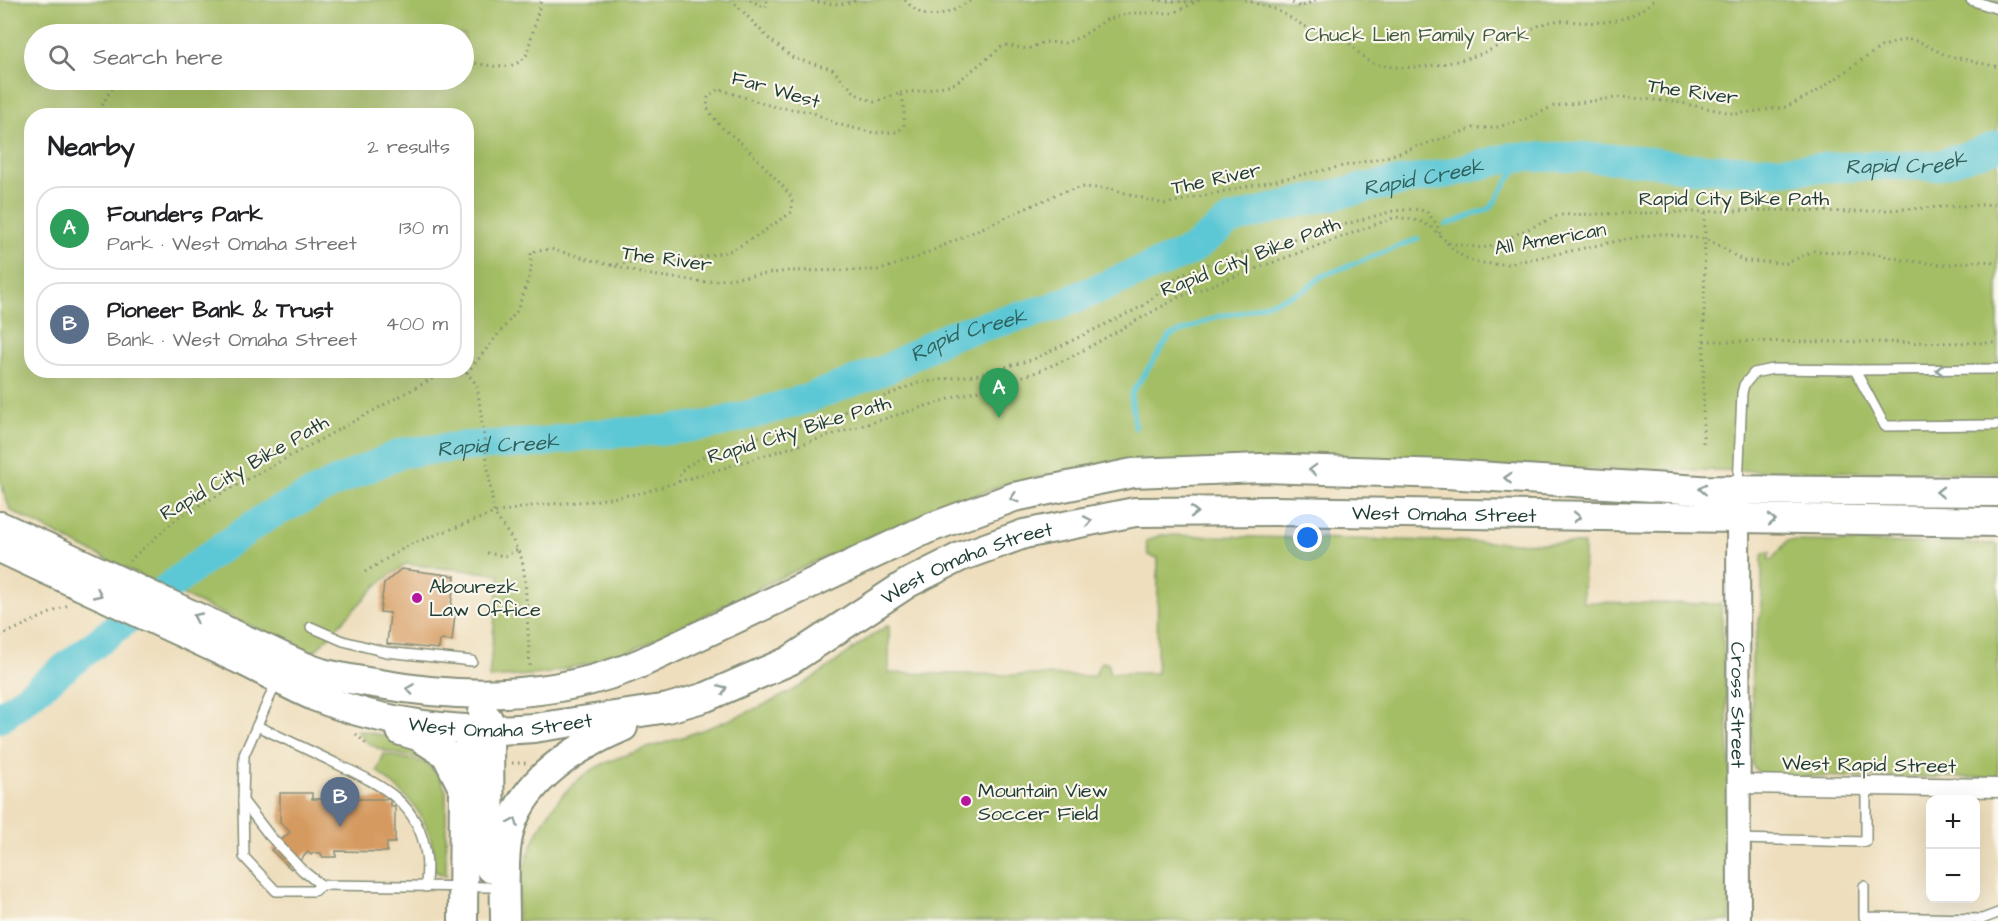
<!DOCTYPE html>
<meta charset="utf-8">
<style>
body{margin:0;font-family:"Architects Daughter",sans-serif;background:#f2f2f2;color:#202124}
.controls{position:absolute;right:18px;bottom:18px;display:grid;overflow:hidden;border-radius:12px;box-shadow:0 6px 24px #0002}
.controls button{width:54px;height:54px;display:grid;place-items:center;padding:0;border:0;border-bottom:2px solid #e0e0e0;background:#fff;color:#202124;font:30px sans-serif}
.you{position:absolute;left:1308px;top:538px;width:21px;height:21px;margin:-15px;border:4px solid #fff;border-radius:50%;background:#1a73e8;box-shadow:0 0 0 9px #1a73e833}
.badge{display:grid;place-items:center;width:39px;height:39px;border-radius:50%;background:#ea580c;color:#fff;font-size:20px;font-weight:700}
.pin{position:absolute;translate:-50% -50px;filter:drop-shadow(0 2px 3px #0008)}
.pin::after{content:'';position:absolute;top:32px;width:21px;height:18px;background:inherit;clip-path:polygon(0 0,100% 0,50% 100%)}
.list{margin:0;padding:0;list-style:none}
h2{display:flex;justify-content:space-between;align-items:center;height:78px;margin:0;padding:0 24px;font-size:26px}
h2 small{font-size:20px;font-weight:400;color:#757577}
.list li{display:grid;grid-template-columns:39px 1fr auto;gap:18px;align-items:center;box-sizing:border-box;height:84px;margin:0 12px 12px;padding:0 12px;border:2px solid #e0e0e0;border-radius:24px}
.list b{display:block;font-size:22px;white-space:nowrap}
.list p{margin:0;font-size:20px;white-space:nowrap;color:#757577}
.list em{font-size:20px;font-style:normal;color:#757577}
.icon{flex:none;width:33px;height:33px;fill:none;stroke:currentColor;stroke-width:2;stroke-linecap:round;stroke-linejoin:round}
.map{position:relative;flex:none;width:1998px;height:921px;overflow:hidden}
.search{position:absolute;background:#fff;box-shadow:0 6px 24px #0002;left:24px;top:24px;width:450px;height:66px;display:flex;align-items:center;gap:15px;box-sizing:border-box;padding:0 21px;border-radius:33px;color:#757577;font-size:22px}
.panel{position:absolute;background:#fff;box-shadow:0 6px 24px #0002;left:24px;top:108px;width:450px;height:270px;border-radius:24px}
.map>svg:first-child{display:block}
.green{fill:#a4be65;stroke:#627e4c;stroke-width:1.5;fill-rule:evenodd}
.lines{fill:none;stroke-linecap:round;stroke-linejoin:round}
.stream{stroke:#5dc8d5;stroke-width:5}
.river{stroke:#5dc8d5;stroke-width:30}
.building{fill:#d59a5f}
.service-casing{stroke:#868e78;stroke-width:12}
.minor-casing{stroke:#868e78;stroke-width:21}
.tertiary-casing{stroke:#868e78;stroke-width:26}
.primary-casing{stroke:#868e78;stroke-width:32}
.path{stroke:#868e78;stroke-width:3;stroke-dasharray:1.5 4.5;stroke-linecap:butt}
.service{stroke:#fff;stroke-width:9}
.minor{stroke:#fff;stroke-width:18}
.tertiary{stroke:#fff;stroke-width:22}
.primary{stroke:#fff;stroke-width:28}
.primary-bridge-casing{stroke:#868e78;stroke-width:32;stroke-linecap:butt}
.primary-bridge{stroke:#fff;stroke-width:28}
.oneway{stroke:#8f9e9a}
.poi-dot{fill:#b5179e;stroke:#fbf7ec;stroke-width:2}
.labels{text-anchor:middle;stroke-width:4.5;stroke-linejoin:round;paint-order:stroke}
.park-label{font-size:20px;fill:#405d40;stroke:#fbf7ec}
.street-label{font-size:20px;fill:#1f3d34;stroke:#fbf7ec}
.poi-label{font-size:20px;fill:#1f3d34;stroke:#fbf7ec;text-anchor:start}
.water-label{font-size:21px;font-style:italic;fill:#2e605c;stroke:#fbf7ec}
</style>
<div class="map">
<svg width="1998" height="921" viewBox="0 0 1998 921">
<rect width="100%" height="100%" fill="#fbf7ec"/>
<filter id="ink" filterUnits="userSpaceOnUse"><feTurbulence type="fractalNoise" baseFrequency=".0167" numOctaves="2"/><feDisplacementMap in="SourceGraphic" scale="12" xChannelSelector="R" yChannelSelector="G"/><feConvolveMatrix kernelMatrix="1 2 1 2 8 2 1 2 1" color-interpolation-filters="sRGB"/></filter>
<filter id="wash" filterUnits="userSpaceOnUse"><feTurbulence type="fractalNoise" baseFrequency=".008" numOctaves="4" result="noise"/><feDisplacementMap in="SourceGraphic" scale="24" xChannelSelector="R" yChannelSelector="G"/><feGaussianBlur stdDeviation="1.35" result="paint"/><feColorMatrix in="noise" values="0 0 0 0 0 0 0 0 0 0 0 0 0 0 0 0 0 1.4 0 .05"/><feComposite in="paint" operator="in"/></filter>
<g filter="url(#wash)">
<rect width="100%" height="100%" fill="#eedebd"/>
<g class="green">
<path d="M0 0H1998V473L1167 465 1082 468 1000 486 870 537 775 580 678 629 619 656 544 674 489 678 499 574 406 564 378 584 314 652C210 611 109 562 10 510L0 481ZM34 34H464V80H34ZM32 116H466V370H32Z"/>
<path d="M1160 535 1584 544 1583 602 1721 604 1730 768V921H517C517 863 544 797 597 767 620 755 646 749 670 741 710 728 750 713 788 693 824 675 854 645 889 625V673L1095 676 1100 663 1103 662 1109 664V673H1157L1158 558 1148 555 1146 541Z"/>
<path d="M1787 541 1998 544V778L1769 776C1761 775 1755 772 1752 764V657L1762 606V556L1763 553 1770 552 1768 559 1772 560Z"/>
<path d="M357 730 410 741 433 762C410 753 369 756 357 730Z"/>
<path d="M384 754 426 763 438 774 446 791V876L434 871C433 862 434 853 432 844 425 810 402 792 377 771Z"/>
</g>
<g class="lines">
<g class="stream">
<polyline points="1446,225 1491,208 1508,180 1528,157"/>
<polyline points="1135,428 1131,394 1170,336 1219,316 1243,312 1303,291 1322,276 1418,239"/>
</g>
<path class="river" id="s1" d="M0 718 205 559 266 517 338 481 402 453 468 446 538 443 595 434 667 430 709 425 761 412 809 398 887 369 951 335 1051 308 1190 251 1229 221 1282 206 1365 188 1449 173 1513 157H1579L1640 160 1690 168 1775 170 1887 165 1936 166 1998 146"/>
</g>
<g id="blocks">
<g class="building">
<polygon points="401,569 455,576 450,613 455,614 452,641 440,640 439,649 387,644 390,613 380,612 384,584"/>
<polygon points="280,793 312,793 312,799 390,799 390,806 395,806 395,843 387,843 387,852 336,851 336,857 322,857 321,853 313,853 311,855 308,852 291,869 271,850 290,832 280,822"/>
</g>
</g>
</g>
<g filter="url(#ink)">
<use href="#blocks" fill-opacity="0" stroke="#868e78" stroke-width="1.5"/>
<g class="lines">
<g class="service-casing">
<g id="service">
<polyline points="1971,0 1998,9"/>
<polyline points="1998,369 1855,370 1885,426 1998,425"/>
<polyline points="1738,487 1742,393 1744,385 1754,373 1773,369 1855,370"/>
<polyline points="311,627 343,641 386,652 472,661"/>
<polyline points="276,683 244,755 243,801 269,835 302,870 321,885 490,887"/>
<path d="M257 726C285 739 313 752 341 766 383 786 419 803 426 855 428 865 426 877 426 887"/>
<polyline points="243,801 244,857 276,891 314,891 321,885"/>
<polyline points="1739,839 1866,842 1866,786"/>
<polyline points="1864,886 1864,917 1982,919 1998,913"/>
</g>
</g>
<g class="minor-casing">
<polyline id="minor" points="1739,784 1998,788"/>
</g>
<g class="tertiary-casing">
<g id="tertiary">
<path id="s2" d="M1738 504 1739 921"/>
</g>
</g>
<g class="primary-casing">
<g id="primary">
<polyline points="0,526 53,550"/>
<polyline points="0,548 45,569"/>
<path d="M250 642C274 652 298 666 322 673 341 678 361 681 380 684 468 700 558 698 641 663L927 529 1014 497 1133 473 1261 468 1446 474 1700 490 1998 492"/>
<path id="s3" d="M241 660C266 672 290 686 316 697 384 724 461 734 534 728L668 708 706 697 789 661 908 583 960 557 1024 534 1135 512 1273 511 1998 522"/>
<polyline points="483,712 489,730 490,868"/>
<polyline points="401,731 418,736 446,754 463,788"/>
<polyline points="463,921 464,789 467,750 473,735 481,725 488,719"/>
<path d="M505 921C505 895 503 868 507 842 516 783 574 748 623 727"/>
</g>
</g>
<g class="path">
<polyline points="750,0 765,8 768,3 766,0"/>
<path d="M806 0C823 3 840 7 857 0"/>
<path d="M905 0C927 26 947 15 971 0"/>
<polyline points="1155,0 1184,2 1195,1"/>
<path d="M1245 0 1277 10 1304 26 1342 39C1353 44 1359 56 1370 62 1398 74 1455 64 1483 53 1505 44 1527 28 1550 22 1560 19 1572 22 1582 22 1611 24 1633 19 1654 0"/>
<polyline points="1287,0 1300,7 1316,0"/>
<polyline points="190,34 210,32 247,34"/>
<path d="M464 61C485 64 513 75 527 54L541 0"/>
<polyline points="900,93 928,90 956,83 1004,45 1028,49 1044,42 1066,43 1082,36 1106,20 1130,13 1173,13 1200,0"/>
<polyline points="97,116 107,96 118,80"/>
<path d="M1447 243C1467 264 1480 264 1508 264L1637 237 1660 234 1705 239 1720 246 1743 261 1787 263 1814 251 1876 254 1903 260 1943 265 1979 261 1998 262"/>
<polyline points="611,265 664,260 681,262 733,250 758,235 792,212 792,198 781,184 744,145 720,126 707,108 708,96 719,89 771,106 812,112 837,124 874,133 898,132 904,126 904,104 900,93 874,102 856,94 832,69 793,58 768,38 732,0"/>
<polyline points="1704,341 1998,343"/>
<polyline points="460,370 467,373 477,385 494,513 512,539 522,559 525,579 530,666"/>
<polyline points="467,373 517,311 531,271 531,252 551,249 644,274 704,282 789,271 880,270 918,257 1062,192 1084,187 1111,189 1164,204 1386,157 1474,128 1494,128 1526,119 1554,106 1622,97 1676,102 1736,114 1786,107 1816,92 1881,47 1905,39 1920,42 1945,55 1998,67"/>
<polyline points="1703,443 1705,211"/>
<polyline points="679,482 681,472 687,466 714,451 757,437 834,416 918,383 980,374 1034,359 1143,306 1179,276 1218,260 1393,211 1414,209 1426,211 1436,223 1441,236"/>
<polyline points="487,553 505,556 517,550"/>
<polyline points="129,561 180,516 448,370"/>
<polyline points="365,572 409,545 494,513 537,505 592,501 642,493 1037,372 1071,357 1179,297 1396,217 1420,221 1431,227 1448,243 1482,248 1499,244 1517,234 1559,215 1776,210 1850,212 1998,204"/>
<polyline points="0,636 68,605"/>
<polyline points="356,734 366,744"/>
<polyline points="512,763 526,763"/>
</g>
<use href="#service" class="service"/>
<use href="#minor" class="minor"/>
<use href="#tertiary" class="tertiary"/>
<use href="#primary" class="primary"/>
<g class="primary-bridge-casing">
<g id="primary-bridge">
<polyline points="53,550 250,642"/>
<polyline points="45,569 241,660"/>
</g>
</g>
<use href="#primary-bridge" class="primary-bridge"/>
</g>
<defs><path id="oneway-chevron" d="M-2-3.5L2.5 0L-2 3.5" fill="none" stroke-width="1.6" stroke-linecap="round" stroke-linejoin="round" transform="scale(1.5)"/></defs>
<g class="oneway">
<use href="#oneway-chevron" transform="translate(1940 370) rotate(180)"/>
<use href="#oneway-chevron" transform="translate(1313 470) rotate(-178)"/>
<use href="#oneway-chevron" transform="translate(1508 478) rotate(-176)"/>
<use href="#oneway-chevron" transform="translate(1703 489) rotate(-178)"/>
<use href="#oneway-chevron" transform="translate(1940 492) rotate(-179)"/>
<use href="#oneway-chevron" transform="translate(1014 498) rotate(164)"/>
<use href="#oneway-chevron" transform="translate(1194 512)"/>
<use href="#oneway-chevron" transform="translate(1577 517) rotate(1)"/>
<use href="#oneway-chevron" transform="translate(1772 520)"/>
<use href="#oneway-chevron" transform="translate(1088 521) rotate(-11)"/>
<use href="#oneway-chevron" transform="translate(98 594) rotate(25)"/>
<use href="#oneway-chevron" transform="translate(197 617) rotate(-155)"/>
<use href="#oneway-chevron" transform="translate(410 689) rotate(-172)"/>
<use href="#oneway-chevron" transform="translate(723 689) rotate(-24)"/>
<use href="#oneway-chevron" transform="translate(514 822) rotate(-67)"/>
</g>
</g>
<g class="poi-dot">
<circle cx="417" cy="598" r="6"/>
<circle cx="966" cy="801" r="6"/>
</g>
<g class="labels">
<g class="park-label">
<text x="1417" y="41">Chuck Lien Family Park</text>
</g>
<g class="street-label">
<text transform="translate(776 89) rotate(16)" y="7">Far West</text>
<text transform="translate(1693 91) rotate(8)" y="7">The River</text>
<text transform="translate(1216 178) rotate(-12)" y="7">The River</text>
<text x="1734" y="205">Rapid City Bike Path</text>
<text transform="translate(1550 238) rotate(-10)" y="7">All American</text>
<text transform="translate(1250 256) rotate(-21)" y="7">Rapid City Bike Path</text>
<text transform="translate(667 258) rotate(8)" y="7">The River</text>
<text transform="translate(799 429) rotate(-17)" y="7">Rapid City Bike Path</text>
<text transform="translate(244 467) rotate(-30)" y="7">Rapid City Bike Path</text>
<text dy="7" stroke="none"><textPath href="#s3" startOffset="1262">West Omaha Street</textPath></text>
<text dy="7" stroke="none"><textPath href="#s3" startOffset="776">West Omaha Street</textPath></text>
<text dy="7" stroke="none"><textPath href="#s2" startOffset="201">Cross Street</textPath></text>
<text dy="7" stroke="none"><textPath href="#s3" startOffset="272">West Omaha Street</textPath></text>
<text transform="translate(1869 764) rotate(1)" y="7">West Rapid Street</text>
</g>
<g class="poi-label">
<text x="429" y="593">Abourezk<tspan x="429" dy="23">Law Office</tspan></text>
<text x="978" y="797">Mountain View<tspan x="978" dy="23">Soccer Field</tspan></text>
</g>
<g class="water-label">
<text dy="7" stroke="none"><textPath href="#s1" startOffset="2040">Rapid Creek</textPath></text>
<text dy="7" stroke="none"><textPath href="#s1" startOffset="1554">Rapid Creek</textPath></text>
<text dy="7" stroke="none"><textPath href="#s1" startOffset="1068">Rapid Creek</textPath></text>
<text dy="7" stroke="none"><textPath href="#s1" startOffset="580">Rapid Creek</textPath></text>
</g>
</g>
</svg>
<div class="controls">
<button>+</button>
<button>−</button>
</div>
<div class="you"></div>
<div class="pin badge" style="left:999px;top:418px;background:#2e9e5b">A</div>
<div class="pin badge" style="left:340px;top:827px;background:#5c6f8a">B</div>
<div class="search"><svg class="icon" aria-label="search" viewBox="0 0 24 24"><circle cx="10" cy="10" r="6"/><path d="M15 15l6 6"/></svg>Search here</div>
<section class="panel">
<h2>Nearby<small>2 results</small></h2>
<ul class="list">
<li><span class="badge" style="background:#2e9e5b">A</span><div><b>Founders Park</b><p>Park · West Omaha Street</p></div><em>130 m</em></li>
<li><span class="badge" style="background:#5c6f8a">B</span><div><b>Pioneer Bank &amp; Trust</b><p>Bank · West Omaha Street</p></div><em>400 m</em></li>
</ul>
</section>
</div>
